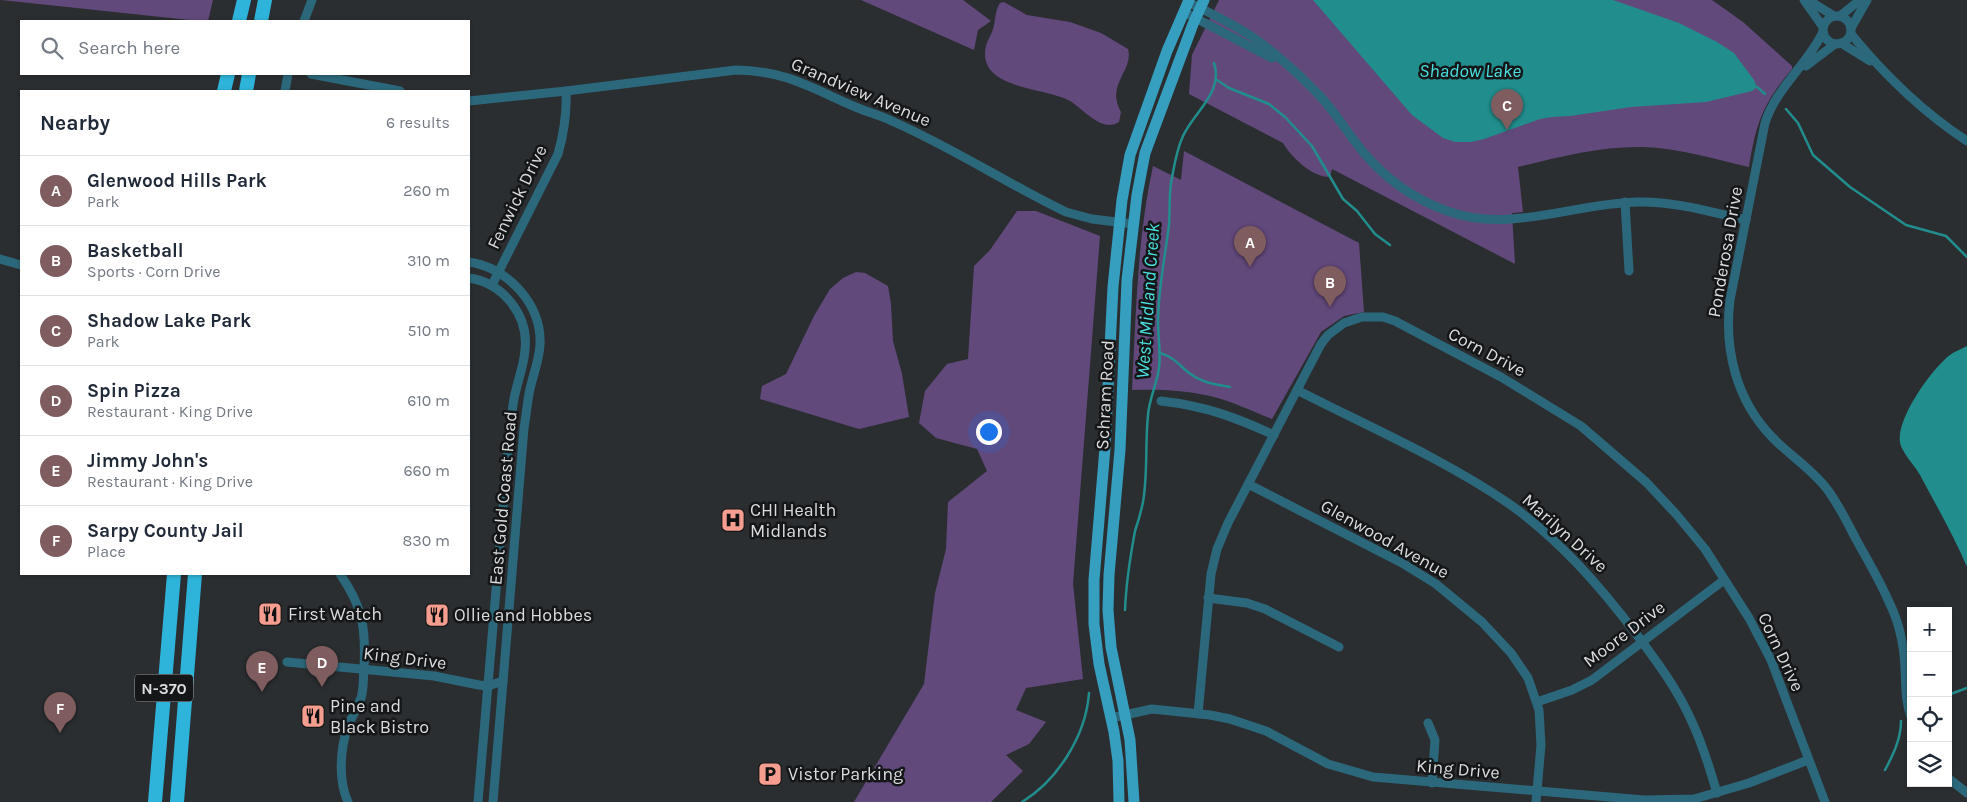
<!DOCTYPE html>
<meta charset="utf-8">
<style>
body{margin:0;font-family:Karla,sans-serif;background:#f6f6f7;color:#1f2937}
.controls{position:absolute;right:15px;bottom:15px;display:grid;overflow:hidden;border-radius:0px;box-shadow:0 1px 4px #0004}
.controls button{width:45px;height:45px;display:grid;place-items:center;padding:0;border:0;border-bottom:1px solid #e0e1e3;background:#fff;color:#1f2937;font:25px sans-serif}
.you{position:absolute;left:988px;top:431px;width:18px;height:18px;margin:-12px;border:4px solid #fff;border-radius:50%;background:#1a73e8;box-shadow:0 0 0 8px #1a73e833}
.badge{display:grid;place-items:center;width:32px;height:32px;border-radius:50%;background:#7f5d5f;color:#fff;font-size:16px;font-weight:700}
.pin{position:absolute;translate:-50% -41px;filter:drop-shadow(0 1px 2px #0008)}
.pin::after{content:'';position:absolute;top:26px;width:18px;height:15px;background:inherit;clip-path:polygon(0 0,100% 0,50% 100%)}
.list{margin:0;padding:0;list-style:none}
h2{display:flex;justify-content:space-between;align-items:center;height:65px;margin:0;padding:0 20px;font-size:21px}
h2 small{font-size:16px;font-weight:400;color:#747a83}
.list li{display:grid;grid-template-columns:32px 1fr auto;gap:15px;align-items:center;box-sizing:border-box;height:70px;padding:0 20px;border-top:1px solid #e0e1e3}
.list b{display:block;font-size:19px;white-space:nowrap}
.list p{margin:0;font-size:16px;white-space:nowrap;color:#747a83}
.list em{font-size:16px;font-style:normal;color:#747a83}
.icon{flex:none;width:28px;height:28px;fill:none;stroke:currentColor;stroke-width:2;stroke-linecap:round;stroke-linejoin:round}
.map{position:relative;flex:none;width:1967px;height:802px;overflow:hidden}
.search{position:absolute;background:#fff;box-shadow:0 1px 4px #0004;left:20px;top:20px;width:450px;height:55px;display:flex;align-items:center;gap:12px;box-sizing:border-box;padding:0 18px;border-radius:0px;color:#747a83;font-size:19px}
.panel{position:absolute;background:#fff;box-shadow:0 1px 4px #0004;left:20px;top:90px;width:450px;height:485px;border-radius:0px}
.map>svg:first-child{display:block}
.green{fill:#62497c}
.water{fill:#218e8d}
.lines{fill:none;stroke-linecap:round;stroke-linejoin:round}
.stream{stroke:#218e8d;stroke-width:2.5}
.minor{stroke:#2c687b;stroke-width:9}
.major{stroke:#369ebe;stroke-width:11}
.highway{stroke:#2eb4da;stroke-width:14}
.labels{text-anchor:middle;stroke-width:5;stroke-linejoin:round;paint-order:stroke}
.shield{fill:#141617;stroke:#9fa1a2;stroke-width:1}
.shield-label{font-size:16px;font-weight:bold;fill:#dadcde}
.street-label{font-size:18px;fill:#dadcde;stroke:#141617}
.poi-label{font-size:18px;fill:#dadcde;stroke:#141617;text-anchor:start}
.water-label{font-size:19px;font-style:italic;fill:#4cdfde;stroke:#141617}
</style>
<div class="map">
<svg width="1967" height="802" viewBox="0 0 1967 802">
<rect width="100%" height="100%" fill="#2b2e31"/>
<g class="green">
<polygon points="1,0 213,0 208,21 199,21"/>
<polygon points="861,0 963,0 991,21 978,30 974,50"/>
<path d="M1219 0H1712L1743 22 1792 66V69C1763 103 1756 123 1749 167 1715 159 1679 148 1643 147 1601 146 1559 157 1518 167L1523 212 1512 213 1515 264 1332 169 1330 177C1312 177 1292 158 1283 143L1189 94 1192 55Z"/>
<path d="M1004 2 1027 15 1070 22 1101 33 1128 49C1134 71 1105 84 1121 112L1119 122C1101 133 1084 109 1070 101 1046 87 976 90 986 46 987 41 990 37 992 32 996 23 994 12 1000 3Z"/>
<path d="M1184 151 1359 243 1364 312 1344 316 1321 332 1272 419C1252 411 1231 401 1210 396 1184 390 1158 389 1132 390 1136 315 1137 239 1153 166L1181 180Z"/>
<polygon points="1017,211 1036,211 1100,236 1073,584 1083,679 1026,688 1016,710 1046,722 1029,744 1006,755 1023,771 991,802 854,802 924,684 935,593 946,549 948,502 987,471 977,449 936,438 919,423 925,391 947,364 968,359 974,266 990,250"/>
<polygon points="856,272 865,273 888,286 891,304 893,341 902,374 909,417 859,429 760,399 762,386 786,374 814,316 830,289 843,278"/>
</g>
<g class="water">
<polygon points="1313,0 1613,0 1679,23 1717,42 1734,53 1754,80 1757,87 1752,91 1706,102 1631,107 1570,116 1552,117 1540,119 1484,139 1471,142 1455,142 1443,138 1412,115"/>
<path d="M1967 346V567C1954 536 1936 505 1920 475 1915 466 1905 456 1901 446 1892 424 1932 368 1950 355 1955 351 1962 349 1967 346Z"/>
</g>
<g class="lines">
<g class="stream">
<polyline points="1217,80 1229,88 1269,104 1285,117 1312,146 1343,199 1357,211 1375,234 1390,245"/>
<polyline points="1757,87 1765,94"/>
<polyline points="1786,109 1798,123 1813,155 1850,187 1906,225 1946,236 1967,257"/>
<path d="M1160 353C1174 357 1179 365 1189 373 1202 383 1215 384 1230 387"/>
<path d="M1125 610C1126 583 1130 558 1135 531 1138 522 1141 512 1143 502 1148 473 1145 444 1148 415 1149 399 1157 384 1159 368 1161 352 1158 338 1158 322 1158 290 1165 257 1169 225 1170 211 1169 197 1171 183 1174 167 1176 151 1183 136 1194 112 1224 92 1214 63"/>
<polyline points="1948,695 1967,688"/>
<path d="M1885 770C1893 755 1901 739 1901 721"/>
<path d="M1022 802C1058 780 1086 735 1089 693"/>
</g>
<g class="minor">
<polyline points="1804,0 1823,27"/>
<polyline points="1808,0 1834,16"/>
<path d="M1188 2C1208 12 1229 22 1248 34 1270 48 1299 74 1317 93 1335 111 1347 133 1364 153 1386 179 1414 199 1447 211 1510 234 1573 203 1638 202 1674 201 1711 212 1746 220"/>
<polyline points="1184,12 1272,58"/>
<circle cx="1837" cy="30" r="14"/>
<polyline points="1840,16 1860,0"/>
<polyline points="304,21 312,0"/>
<polyline points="1851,28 1867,0"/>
<path d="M1823 32C1807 65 1776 88 1765 123L1730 300C1724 349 1736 400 1772 437 1789 455 1811 468 1827 489 1839 505 1848 524 1857 541 1868 561 1880 581 1889 602 1899 622 1904 645 1905 668 1906 684 1905 701 1911 717"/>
<path d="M1851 34C1883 73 1924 113 1967 141"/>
<polyline points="1841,43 1870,61"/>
<polyline points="1806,66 1835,44"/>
<polyline points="311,74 400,91"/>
<polyline points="285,91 288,74"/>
<path d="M469 101 566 91 736 70C789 71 812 89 858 108 870 113 882 116 894 122 953 148 1008 184 1066 212L1092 219 1133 224"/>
<polyline points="1625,202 1629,271"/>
<polyline points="0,259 21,265"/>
<path d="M469 262C508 268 542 304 540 345 539 362 532 377 529 394 527 405 526 417 524 428L493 802"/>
<path d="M469 278C503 283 529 315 525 350 524 366 517 382 514 399 511 415 510 432 508 449L478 802"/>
<path d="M492 285 558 154C564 133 567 113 566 91"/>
<path d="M1297 390C1367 426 1442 458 1508 503 1559 539 1600 586 1637 635 1658 663 1678 690 1692 722 1703 745 1710 769 1717 793"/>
<path d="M1161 401C1205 406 1235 417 1274 435"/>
<polyline points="1248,484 1402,563 1436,584 1482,622 1511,653 1528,678 1539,710 1541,745 1536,802"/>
<path d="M340 574C363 607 366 628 364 668 363 678 364 689 361 698 357 708 352 717 348 726 340 749 338 780 348 802"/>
<polyline points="1208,598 1247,603 1265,609 1339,647"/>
<polyline points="287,662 434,676 479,685 488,686 503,681"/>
<polyline points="1537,702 1572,690 1592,680 1724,580"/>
<polyline points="1198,714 1211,574 1217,549 1228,523 1297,390 1321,344 1328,335 1344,323 1362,317 1383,317 1395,321 1501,377 1581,426 1646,482 1676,514 1705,549 1749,618 1771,660 1825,802"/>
<polyline points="1111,718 1152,709 1210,715 1230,719 1266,731 1328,764 1373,777 1644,800 1694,799 1749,783 1808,760"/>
<polyline points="1428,723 1435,740 1432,783"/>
<polyline points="1948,778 1967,793"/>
</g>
<g class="major">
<polyline points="1119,802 1118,761 1114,732 1099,664 1094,624 1094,580 1105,448 1113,287 1122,200 1130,155 1167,51 1189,0"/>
<polyline points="1134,802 1130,740 1111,647 1108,610 1109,575 1120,450 1127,280 1137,195 1145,153 1193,24 1204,0"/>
</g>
<g class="highway">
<polyline points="239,21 244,0"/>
<polyline points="261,21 265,0"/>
<polyline points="224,91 228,74"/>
<polyline points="246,91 249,74"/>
<polyline points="155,802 174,574"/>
<polyline points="177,802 195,574"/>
</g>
</g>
<defs>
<g id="hospital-square" transform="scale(1.25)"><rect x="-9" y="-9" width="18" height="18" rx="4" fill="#f59d8f" stroke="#141617"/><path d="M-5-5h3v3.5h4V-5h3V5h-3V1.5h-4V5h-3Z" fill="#111"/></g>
<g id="restaurant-square" transform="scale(1.25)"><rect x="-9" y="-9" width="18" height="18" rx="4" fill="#f59d8f" stroke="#141617"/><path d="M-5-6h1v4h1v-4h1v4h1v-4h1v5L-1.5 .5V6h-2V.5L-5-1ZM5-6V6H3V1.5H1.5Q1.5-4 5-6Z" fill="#111"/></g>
<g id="parking-square" transform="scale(1.25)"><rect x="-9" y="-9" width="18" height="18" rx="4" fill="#f59d8f" stroke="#141617"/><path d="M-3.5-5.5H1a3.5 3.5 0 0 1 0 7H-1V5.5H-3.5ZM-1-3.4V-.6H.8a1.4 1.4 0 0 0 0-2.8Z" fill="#111"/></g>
</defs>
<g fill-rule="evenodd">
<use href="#hospital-square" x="733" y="520"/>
<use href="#restaurant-square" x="270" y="614"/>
<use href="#restaurant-square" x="437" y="615"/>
<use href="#restaurant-square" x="313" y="716"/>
<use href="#parking-square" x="770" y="774"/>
</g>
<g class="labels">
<rect class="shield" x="135" y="674.5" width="58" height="27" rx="4"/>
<g class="shield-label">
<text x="164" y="694">N-370</text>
</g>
<g class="street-label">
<text transform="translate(861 92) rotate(23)" y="6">Grandview Avenue</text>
<text transform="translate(517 197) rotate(-64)" y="6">Fenwick Drive</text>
<text transform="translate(1725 252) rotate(-80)" y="6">Ponderosa Drive</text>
<text transform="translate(1487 352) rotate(28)" y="6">Corn Drive</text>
<text transform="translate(1105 395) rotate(-87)" y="6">Schram Road</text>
<text transform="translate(503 498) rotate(-85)" y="6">East Gold Coast Road</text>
<text transform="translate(1565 533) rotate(42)" y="6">Marilyn Drive</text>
<text transform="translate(1385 539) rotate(29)" y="6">Glenwood Avenue</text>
<text transform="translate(1624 634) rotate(-37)" y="6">Moore Drive</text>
<text transform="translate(1781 652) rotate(65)" y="6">Corn Drive</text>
<text transform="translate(405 658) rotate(7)" y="6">King Drive</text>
<text transform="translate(1458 769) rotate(5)" y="6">King Drive</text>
</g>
<g class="poi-label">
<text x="750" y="516">CHI Health<tspan x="750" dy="21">Midlands</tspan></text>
<text x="288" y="620">First Watch</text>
<text x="454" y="621">Ollie and Hobbes</text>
<text x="330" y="712">Pine and<tspan x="330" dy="21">Black Bistro</tspan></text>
<text x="788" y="780">Vistor Parking</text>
</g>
<g class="water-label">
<text x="1470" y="77">Shadow Lake</text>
<text transform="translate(1147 301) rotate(-86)" y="7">West Midland Creek</text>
</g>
</g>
</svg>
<div class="controls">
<button>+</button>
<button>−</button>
<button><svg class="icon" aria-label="locate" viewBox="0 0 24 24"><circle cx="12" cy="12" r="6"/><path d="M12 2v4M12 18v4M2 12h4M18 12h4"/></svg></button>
<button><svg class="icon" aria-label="layers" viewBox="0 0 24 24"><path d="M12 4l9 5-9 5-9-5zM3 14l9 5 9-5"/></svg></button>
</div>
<div class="you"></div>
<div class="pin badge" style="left:1250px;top:267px">A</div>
<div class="pin badge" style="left:1330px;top:307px">B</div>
<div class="pin badge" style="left:1507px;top:130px">C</div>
<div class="pin badge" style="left:322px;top:687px">D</div>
<div class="pin badge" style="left:262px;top:692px">E</div>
<div class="pin badge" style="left:60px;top:733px">F</div>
<div class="search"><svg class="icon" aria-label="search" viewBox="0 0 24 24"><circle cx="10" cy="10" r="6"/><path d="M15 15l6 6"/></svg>Search here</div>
<section class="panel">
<h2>Nearby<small>6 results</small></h2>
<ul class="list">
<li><span class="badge">A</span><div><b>Glenwood Hills Park</b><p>Park</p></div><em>260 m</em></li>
<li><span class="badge">B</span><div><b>Basketball</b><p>Sports · Corn Drive</p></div><em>310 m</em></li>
<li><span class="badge">C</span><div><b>Shadow Lake Park</b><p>Park</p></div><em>510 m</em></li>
<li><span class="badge">D</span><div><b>Spin Pizza</b><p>Restaurant · King Drive</p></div><em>610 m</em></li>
<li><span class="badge">E</span><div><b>Jimmy John's</b><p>Restaurant · King Drive</p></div><em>660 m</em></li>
<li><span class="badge">F</span><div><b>Sarpy County Jail</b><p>Place</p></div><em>830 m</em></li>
</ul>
</section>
</div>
